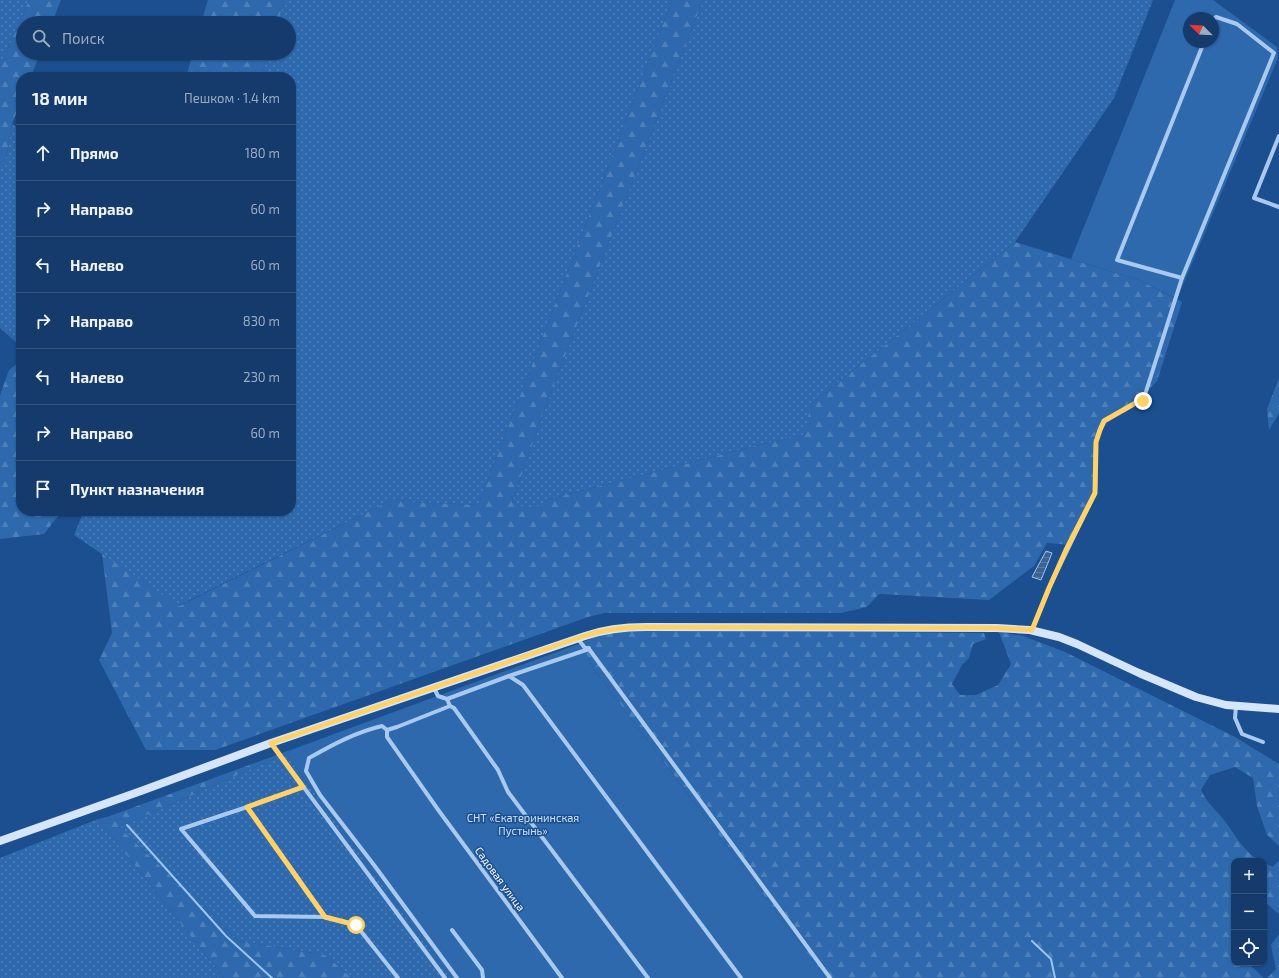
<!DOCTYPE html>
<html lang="ru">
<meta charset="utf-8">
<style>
body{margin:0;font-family:"Exo 2",sans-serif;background:#1d4271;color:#f1f3f6}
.controls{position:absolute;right:12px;bottom:12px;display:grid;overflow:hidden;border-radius:8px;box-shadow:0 1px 3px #0004}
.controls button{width:36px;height:36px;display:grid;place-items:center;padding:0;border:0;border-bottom:1px solid #33557e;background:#143b6b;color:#f1f3f6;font:20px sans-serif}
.compass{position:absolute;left:1183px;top:12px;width:36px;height:36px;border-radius:50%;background:#143b6b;box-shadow:0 1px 3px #0004;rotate:294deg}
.stop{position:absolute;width:12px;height:12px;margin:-9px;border:3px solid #ffd166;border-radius:50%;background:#fff}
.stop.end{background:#ffd166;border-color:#fff;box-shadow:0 1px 4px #0008}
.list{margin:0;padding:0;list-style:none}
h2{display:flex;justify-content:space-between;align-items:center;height:52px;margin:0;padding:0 16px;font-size:17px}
h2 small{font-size:13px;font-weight:400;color:#9dadc1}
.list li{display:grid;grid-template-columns:26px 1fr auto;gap:12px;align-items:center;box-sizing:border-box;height:56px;padding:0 16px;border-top:1px solid #33557e}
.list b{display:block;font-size:15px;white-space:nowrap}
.list em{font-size:13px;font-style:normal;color:#9dadc1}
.icon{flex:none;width:22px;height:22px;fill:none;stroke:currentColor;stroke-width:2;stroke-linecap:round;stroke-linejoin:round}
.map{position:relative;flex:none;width:1279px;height:978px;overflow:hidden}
.search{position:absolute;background:#143b6b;box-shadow:0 1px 3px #0004;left:16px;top:16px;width:280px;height:44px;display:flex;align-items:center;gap:10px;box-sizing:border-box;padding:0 14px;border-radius:22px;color:#9dadc1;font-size:15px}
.panel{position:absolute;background:#143b6b;box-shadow:0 1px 3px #0004;left:16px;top:72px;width:280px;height:444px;border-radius:16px}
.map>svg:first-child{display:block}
.grass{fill:url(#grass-dots)}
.forest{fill:url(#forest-firs)}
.green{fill:#2e69ad;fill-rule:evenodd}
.water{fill:url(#water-rules);stroke:#9cc4f0}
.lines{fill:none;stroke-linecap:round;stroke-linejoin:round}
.stream{stroke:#9cc4f0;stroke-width:2}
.street{stroke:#a9c9ee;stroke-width:4}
.secondary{stroke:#d6e6fa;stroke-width:8}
.route{stroke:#ffd166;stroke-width:5}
.labels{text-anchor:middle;stroke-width:3;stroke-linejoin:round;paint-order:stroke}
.park-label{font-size:11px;fill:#cfe3fa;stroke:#1b4f8f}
.street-label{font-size:11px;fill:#fff;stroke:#1b4f8f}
</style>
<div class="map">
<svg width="1279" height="978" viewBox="0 0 1279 978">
<defs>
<pattern id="grass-dots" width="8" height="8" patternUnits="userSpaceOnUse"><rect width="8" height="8" fill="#2e69ad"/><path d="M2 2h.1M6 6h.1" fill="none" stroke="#4d80b9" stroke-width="1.8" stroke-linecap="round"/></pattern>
<pattern id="forest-firs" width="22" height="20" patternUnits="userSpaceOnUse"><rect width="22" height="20" fill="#2e69ad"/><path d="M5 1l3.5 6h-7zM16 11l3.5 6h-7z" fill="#4d80b9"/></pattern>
<pattern id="water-rules" width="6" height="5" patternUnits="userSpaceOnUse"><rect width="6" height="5" fill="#3c6290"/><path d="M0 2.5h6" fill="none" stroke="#597aa1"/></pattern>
</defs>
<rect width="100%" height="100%" fill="#1b4f8f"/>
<g class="grass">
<polygon points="0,0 29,0 0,67"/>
<polygon points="284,0 672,0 478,505 390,501 178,606 74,535 84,511 291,511 291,77 261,77 269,53 289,53 289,23 278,23"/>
<polygon points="703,0 1153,0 1114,98 1015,242 811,404 805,435 759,445 550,499 531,511 512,502 546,405"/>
<polygon points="12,124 21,130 21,346 18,344 0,328 0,164 6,158"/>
<polygon points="286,754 451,978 352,978 325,955 239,941 119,827"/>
<polygon points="98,819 224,978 0,978 0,858"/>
</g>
<g class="forest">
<polygon points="29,0 61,0 52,23 23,23 23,53 40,53 31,77 21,77 21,102 12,124 6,158 0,164 0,67"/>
<polygon points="208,0 284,0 278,23 201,23"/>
<polygon points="672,0 703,0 546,405 512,502 531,510 550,499 759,445 804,435 811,404 1015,242 1139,280 1182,302 1157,381 1138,400 1109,418 1095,443 1093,492 1071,545 1047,543 1034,566 989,600 879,594 867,607 841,613 604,613 588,617 215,750 146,750 99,660 112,633 102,554 179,606 390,501 478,505"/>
<polygon points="193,53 269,53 261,77 186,77"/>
<polygon points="21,361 21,511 62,511 44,534 0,539 0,395 9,370"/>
<polygon points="1279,378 1279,413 1269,430 1267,409"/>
<path d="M632 630 984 633 986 639 973 644 969 658 962 665 952 684 960 695H976L998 685 1011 664 999 632 1023 636 1065 652 1235 737 1279 764V846L1267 835 1257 806 1253 778 1235 767 1210 775 1201 790C1206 802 1216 810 1224 820 1235 834 1244 853 1261 861H1234V963H1250L1252 967 1264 978H826L593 668 581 643 607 632Z"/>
<polygon points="296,748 286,754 119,827 239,941 325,955 352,978 224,978 98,819 107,817"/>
<polygon points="1279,860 1279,914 1266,903 1264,903 1264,863 1273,867"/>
<polygon points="1279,934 1279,978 1267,978 1276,969 1271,945"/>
</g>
<g class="green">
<path d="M1175 0H1213L1277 47 1278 58 1177 299 1139 280 1071 259ZM1189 18H1213V42H1189Z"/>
<polygon points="581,643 593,668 826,978 451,978 286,754 296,748"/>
</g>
<polygon class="water" points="1046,551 1052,553 1041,580 1032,577"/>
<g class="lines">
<g class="stream">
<polyline points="127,825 226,936 272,978"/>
<polyline points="1032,941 1051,959 1055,978"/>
</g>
<g class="street">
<polyline points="1279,136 1254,198 1279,207"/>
<polyline points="1182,278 1117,260 1204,42"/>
<polyline points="1032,630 1049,588 1095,493 1096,442 1100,429 1104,421 1139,401 1143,401 1182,278 1274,53 1237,24 1216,17 1213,20"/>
<polyline points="578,639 585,648 589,648"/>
<polyline points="509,676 523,685 741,978"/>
<polyline points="434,688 438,696 447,699 450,706 454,708 498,770 508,792 648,978"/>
<polyline points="447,699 509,676 589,649 830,978"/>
<path d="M450 706 397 727 387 730 382 726C356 732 332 745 309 758L306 771 320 795 374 865 457 978"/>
<polyline points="1236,706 1235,718 1242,734 1263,742"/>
<polyline points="387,730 387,737 439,811 562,978"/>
<polyline points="271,743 445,978"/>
<polyline points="303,787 247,807 181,829 255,916 325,917 356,925 398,978"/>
<polyline points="247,807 325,917"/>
<polyline points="452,930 482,970 483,978"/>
</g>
<path class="secondary" d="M0 841 141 791 271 743 585 636C605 629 624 627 646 627L997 628 1030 630 1059 637 1077 644 1139 673 1196 697 1226 705 1279 709"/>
</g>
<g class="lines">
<path class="route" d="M356 925 325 917 247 807 303 787 271 743 584 636C605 629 624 627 646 627L997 628 1032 630 1049 588 1066 550 1095 493 1096 442 1100 430 1104 421 1139 401H1143"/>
</g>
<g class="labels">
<g class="park-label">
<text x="523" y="822">СНТ «Екатерининская<tspan x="523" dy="13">Пустынь»</tspan></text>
</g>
<g class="street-label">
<text transform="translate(500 879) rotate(54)" y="4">Садовая улица</text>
</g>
</g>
</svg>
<div class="controls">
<button>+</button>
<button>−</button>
<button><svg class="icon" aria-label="locate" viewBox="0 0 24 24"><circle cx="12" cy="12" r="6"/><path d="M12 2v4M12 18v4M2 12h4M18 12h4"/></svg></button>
</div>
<svg class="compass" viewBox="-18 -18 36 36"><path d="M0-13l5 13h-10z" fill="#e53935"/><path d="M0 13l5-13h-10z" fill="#9dadc1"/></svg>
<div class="stop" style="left:356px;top:925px"></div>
<div class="stop end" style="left:1143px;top:401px"></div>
<div class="search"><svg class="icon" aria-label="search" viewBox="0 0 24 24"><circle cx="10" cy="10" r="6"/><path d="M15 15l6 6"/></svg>Поиск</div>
<section class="panel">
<h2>18 мин<small>Пешком · 1.4 km</small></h2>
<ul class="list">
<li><svg class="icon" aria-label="ahead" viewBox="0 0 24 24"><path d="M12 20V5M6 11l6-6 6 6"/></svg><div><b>Прямо</b></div><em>180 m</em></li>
<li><svg class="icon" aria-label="right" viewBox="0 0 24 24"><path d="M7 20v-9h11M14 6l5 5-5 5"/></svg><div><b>Направо</b></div><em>60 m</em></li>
<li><svg class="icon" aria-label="left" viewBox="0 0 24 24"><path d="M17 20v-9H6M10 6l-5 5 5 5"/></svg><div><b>Налево</b></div><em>60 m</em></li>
<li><svg class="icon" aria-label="right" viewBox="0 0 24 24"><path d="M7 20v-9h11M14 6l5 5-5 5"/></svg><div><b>Направо</b></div><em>830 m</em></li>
<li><svg class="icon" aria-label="left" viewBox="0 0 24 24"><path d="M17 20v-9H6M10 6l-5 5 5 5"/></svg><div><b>Налево</b></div><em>230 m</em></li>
<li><svg class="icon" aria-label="right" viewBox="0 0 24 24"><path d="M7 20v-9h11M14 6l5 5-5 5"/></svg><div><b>Направо</b></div><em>60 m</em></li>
<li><svg class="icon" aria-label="arrive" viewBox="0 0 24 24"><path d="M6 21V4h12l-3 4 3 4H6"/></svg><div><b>Пункт назначения</b></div></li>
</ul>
</section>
</div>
